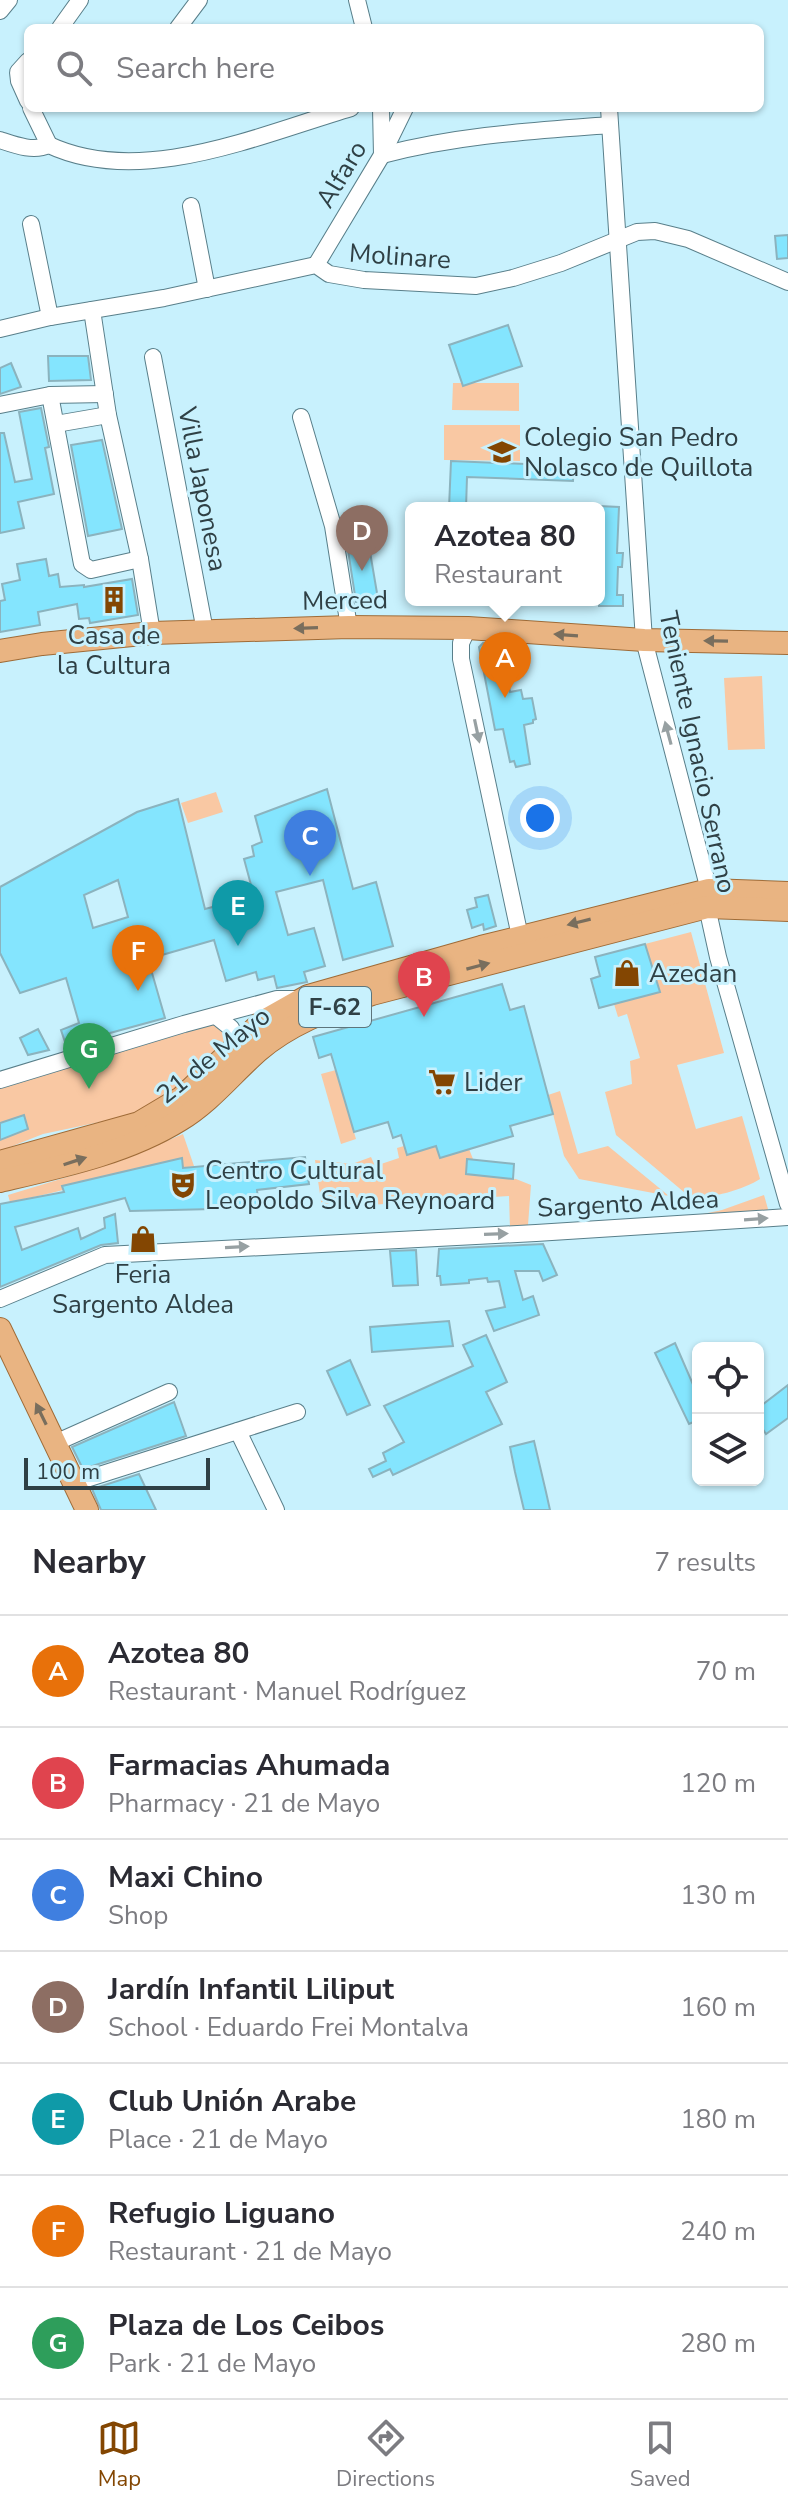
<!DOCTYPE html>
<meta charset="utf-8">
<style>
body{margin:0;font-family:"Nunito Sans",sans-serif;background:#f7f7f7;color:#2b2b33}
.controls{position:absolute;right:24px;bottom:24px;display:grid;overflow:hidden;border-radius:12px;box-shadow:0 2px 6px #0004}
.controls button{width:72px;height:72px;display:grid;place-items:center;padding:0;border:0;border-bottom:2px solid #e1e1e2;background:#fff;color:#2b2b33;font:40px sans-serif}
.scale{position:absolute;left:24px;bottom:20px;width:186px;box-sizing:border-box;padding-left:8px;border:4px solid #2f4045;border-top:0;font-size:22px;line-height:28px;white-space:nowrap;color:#2f4045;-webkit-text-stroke:6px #c8f1fd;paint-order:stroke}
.you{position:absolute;left:540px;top:818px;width:28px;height:28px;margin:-20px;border:6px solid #fff;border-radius:50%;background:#1a73e8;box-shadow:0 0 0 12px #1a73e833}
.badge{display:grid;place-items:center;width:52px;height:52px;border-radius:50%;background:#834602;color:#fff;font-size:26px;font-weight:700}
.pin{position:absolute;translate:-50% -66px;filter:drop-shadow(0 2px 4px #0008)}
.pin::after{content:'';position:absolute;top:42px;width:28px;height:24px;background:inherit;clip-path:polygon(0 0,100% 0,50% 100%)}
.popup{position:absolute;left:405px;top:502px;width:200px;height:104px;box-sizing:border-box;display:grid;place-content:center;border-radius:12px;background:#fff;filter:drop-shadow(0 2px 6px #0005);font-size:26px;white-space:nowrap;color:#7c7c81}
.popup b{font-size:30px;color:#2b2b33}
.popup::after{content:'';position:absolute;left:50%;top:100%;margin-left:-16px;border:16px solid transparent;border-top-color:#fff}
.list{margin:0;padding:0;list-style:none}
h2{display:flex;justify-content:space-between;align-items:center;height:104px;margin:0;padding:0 32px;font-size:34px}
h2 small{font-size:26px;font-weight:400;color:#7c7c81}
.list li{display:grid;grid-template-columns:52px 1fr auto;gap:24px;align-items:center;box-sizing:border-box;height:112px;padding:0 32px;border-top:2px solid #e1e1e2}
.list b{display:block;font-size:30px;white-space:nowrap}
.list p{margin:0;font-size:26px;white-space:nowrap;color:#7c7c81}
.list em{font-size:26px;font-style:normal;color:#7c7c81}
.icon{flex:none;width:44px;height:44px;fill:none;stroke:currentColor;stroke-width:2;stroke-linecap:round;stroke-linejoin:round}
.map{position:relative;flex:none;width:788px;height:1510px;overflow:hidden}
.search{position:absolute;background:#fff;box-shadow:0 2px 6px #0004;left:24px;right:24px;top:24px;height:88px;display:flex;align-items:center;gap:20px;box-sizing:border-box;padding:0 28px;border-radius:12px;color:#7c7c81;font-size:30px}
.sheet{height:888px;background:#fff}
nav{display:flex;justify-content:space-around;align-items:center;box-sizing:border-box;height:112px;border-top:2px solid #e1e1e2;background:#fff;font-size:22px;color:#7c7c81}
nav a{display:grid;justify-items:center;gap:4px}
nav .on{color:#834602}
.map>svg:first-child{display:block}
.green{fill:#f9c8a3}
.building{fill:#84e5fe;stroke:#8bb3be;stroke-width:2;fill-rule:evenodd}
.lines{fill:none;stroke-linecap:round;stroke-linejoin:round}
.minor-casing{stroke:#597f8a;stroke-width:18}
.major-casing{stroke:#9f6b37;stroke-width:24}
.minor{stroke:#fff;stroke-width:16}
.major{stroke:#e9b482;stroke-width:22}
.oneway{fill:#796e5d}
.oneway2{fill:#97a0a2}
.labels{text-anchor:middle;stroke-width:6;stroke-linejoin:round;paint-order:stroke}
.shield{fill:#c8f1fd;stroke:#5d757c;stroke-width:2}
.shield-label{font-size:24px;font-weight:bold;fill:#2f4045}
.street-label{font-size:26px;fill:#2f4045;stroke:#c8f1fd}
.poi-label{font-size:26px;fill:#2f4045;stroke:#c8f1fd;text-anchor:start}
</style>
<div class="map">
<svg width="788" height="1510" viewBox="0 0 788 1510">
<rect width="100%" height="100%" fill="#c8f1fd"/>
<g class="green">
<polygon points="453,383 519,383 519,411 452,410"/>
<polygon points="444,425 520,425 520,461 444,460"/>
<polygon points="762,676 765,749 728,750 724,678"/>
<polygon points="216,792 223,812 188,823 181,803"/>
<path d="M691 932 724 1053 677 1065 696 1129 742 1116 760 1179C743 1190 712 1198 691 1198L616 1135 605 1092 632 1084 630 1061 640 1058 627 1014 618 1017 614 1004 660 991 645 944Z"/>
<polygon points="216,1024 224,1028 229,1040 172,1093 139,1111 114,1119 43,1134 0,1151 0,1084 205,1025"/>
<polygon points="336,1070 356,1139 341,1144 321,1074"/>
<polygon points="560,1091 578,1154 608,1146 669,1196 579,1179 564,1156 548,1095"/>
<path d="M183 1134 194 1166 183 1168 182 1158C124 1172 68 1191 10 1202L8 1195 120 1161Z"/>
<polygon points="404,1146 408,1155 436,1146 440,1158 469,1149 473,1159 467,1159 467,1174 516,1179 531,1185 528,1225 510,1229 509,1196 322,1208 315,1160 352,1164 371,1157 375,1166 399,1158 397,1148"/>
<polygon points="764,1195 768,1209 764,1214 698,1215 722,1210"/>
</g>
<g class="building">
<polygon points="788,235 788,258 777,259 775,236"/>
<polygon points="508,325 522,366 463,386 449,345"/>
<polygon points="48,356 88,356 91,380 49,381"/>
<polygon points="11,363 21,387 0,394 0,368"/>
<polygon points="41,408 49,447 45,448 54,494 18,502 24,528 0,533 0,433 4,433 15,482 32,479 19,412"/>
<polygon points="102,440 122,529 88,536 71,445"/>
<polygon points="451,461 574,466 573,481 467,477 466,508 449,508"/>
<polygon points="599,506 619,507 617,553 623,553 622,567 618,567 617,595 623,595 623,606 599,606"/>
<polygon points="368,540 378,599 356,602 347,544"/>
<polygon points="46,559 49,576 58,574 60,587 84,585 84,587 132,579 138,615 90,623 89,618 79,619 77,604 38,612 40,625 0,632 0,601 5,600 2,584 20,580 17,564"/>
<polygon points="483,643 501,644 510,692 521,690 523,699 532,698 536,719 533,720 533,723 524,725 530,764 516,767 514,761 510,762 503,729 495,730 479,647"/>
<path d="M327 789 353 889 376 882 393 946 343 960 323 880 276 892 288 935 314 928 325 966 304 972 307 982 277 988 274 976 258 980 256 972 226 981 214 940 148 959 165 1018 66 1045 61 1030 79 1023 66 978 20 993 0 953V887L137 812 178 799 205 909 254 896 244 859 254 856 252 846 262 842 255 816ZM118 880 128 917 93 928 84 895Z"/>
<polygon points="488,895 496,926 484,930 483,924 472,928 467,910 477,907 475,898"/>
<polygon points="645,944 660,992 599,1008 591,979 600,976 595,957"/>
<polygon points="502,984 510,1010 524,1006 553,1114 510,1126 513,1136 440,1158 436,1146 407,1155 401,1135 393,1138 388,1122 354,1132 331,1054 319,1058 313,1037"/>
<polygon points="38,1029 49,1050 28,1055 20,1038"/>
<polygon points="24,1115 28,1129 0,1140 0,1123"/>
<polygon points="305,1157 309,1184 257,1190 259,1208 130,1211 125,1198 15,1227 22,1250 78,1228 81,1239 105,1228 104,1218 115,1214 118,1243 101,1245 0,1287 0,1204 64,1192 62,1186 182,1158 183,1168"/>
<polygon points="467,1159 514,1164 513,1179 466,1174"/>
<polygon points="543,1244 557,1275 543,1281 539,1271 515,1271 523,1300 533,1296 539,1315 494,1331 486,1311 505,1307 499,1281 488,1282 487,1278 469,1280 469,1283 441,1285 440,1276 437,1276 439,1249"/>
<polygon points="416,1250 418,1285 393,1286 390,1251"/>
<polygon points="449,1321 453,1346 372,1352 370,1327"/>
<polygon points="486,1335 507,1382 486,1392 502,1424 393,1475 390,1469 373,1477 369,1469 386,1461 383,1453 404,1442 384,1406 473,1366 463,1345"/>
<polygon points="675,1343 698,1396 698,1420 689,1424 655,1353"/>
<polygon points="350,1360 370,1405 347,1415 327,1371"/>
<polygon points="788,1385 788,1418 766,1434 764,1431 758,1436 758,1408"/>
<polygon points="174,1402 186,1436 83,1469 72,1447"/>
<polygon points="534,1441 546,1492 550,1510 524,1510 515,1472 510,1447"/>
<polygon points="139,1474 156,1510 101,1510 92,1489"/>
</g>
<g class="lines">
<g class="minor-casing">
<g id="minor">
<polyline points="357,0 364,28"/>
<polyline points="0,11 9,0"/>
<polyline points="60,28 80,0"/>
<polyline points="178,28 199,0"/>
<polyline points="28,61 18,72 19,81 28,101"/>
<polyline points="31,108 49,145"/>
<path d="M381 108 382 155C459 135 531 131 610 125"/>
<polyline points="609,108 644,640 709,890 707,907 718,957 788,1204"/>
<path d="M0 140C15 145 33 152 49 145 141 188 259 135 351 108"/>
<polyline points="191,206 207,289"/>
<polyline points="31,224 50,317"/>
<polyline points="316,265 382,155 405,108"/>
<polyline points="92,310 108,415 140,559 152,633"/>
<polyline points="0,329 50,317 164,298 316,265 329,274 364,280 476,286 513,278 561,263 637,232 655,231 688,239 788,282"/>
<polyline points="153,357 205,631"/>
<polyline points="50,395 82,564 91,570 140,559"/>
<polyline points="0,405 50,395 105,394"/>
<polyline points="301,417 333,526 349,627"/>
<polyline points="56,424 108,415"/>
<polyline points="468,628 461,643 461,659 522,946"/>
<polyline points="216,1016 231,1028 238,1042"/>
<polyline points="0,1080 184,1024 277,999 299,999"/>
<polyline points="0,1299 105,1255 536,1233 788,1217"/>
<polyline points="238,1431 276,1510"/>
<polyline points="55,1443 169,1392"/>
<polyline points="74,1483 297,1412"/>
</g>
</g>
<g class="major-casing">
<g id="major">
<polyline points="0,651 42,644 152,633 349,627 468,628 644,640 788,643"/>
<polyline points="0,1162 139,1123 181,1098 262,1022 308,996 481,947 709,890 788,893"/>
<path d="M0 1181C60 1167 127 1153 180 1120 210 1102 232 1074 258 1051 292 1022 331 1009 372 994L707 907 788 910"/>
<polyline points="0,1329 87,1510"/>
</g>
</g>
<use href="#minor" class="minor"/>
<use href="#major" class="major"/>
</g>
<defs><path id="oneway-solid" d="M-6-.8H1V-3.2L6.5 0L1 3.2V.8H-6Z" transform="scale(2)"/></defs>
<g class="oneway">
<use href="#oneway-solid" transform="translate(306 628) rotate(178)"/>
<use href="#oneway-solid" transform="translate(566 635) rotate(-176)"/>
<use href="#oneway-solid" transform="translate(716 641) rotate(-179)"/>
<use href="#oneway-solid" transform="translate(579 922) rotate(166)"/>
<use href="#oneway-solid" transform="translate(478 966) rotate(-15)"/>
<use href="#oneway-solid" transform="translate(75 1161) rotate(-18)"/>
<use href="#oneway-solid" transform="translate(41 1414) rotate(-116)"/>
</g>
<g class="oneway2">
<use href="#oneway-solid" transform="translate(477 731) rotate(78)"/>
<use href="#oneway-solid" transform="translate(668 733) rotate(-105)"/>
<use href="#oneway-solid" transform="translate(756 1219) rotate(-4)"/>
<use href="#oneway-solid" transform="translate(496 1234) rotate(-2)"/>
<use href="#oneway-solid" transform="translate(237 1247) rotate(-3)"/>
</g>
<defs>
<g id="school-bare" transform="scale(2.16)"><path d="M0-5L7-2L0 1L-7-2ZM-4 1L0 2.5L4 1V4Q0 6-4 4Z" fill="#834602" stroke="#c8f1fd" stroke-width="2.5" paint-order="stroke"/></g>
<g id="building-bare" transform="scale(2.16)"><path d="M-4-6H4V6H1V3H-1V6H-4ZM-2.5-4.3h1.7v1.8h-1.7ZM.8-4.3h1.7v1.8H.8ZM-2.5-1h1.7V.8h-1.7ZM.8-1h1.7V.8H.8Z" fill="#834602" stroke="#c8f1fd" stroke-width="2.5" paint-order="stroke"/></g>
<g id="shop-bare" transform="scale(2.16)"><path d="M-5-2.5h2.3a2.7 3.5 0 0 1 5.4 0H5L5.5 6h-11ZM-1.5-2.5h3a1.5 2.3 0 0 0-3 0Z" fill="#834602" stroke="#c8f1fd" stroke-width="2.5" paint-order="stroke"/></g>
<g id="supermarket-bare" transform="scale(2.16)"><path d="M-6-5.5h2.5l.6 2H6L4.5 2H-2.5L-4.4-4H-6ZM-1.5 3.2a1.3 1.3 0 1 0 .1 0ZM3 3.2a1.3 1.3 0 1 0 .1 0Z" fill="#834602" stroke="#c8f1fd" stroke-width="2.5" paint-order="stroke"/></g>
<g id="theatre-bare" transform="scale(2.16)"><path d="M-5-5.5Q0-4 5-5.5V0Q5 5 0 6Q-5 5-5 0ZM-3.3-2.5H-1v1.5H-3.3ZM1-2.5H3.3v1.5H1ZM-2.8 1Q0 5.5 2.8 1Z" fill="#834602" stroke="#c8f1fd" stroke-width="2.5" paint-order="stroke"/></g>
</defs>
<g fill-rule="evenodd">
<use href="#school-bare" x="502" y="452"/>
<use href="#building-bare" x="114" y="600"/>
<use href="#shop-bare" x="627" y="973"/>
<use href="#supermarket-bare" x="442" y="1082"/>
<use href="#theatre-bare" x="183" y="1185"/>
<use href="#shop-bare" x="143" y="1239"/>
</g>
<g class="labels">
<rect class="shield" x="299" y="987" width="72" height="40" rx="6"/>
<g class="shield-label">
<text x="335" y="1015">F-62</text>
</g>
<g class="street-label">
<text transform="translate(341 174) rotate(-59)" y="9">Alfaro</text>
<text transform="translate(400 256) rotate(4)" y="9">Molinare</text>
<text transform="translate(203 489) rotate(79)" y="9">Villa Japonesa</text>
<text transform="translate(345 600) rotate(-1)" y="9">Merced</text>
<text transform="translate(698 752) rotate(78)" y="9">Teniente Ignacio Serrano</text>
<text transform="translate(213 1055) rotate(-39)" y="9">21 de Mayo</text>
<text transform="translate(628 1203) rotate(-3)" y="9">Sargento Aldea</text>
</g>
<g class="poi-label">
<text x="524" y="446">Colegio San Pedro<tspan x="524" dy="30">Nolasco de Quillota</tspan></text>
<text x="114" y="644" text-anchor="middle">Casa de<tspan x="114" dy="30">la Cultura</tspan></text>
<text x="649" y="982">Azedan</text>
<text x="464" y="1091">Lider</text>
<text x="205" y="1179">Centro Cultural<tspan x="205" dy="30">Leopoldo Silva Reynoard</tspan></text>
<text x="143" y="1283" text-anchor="middle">Feria<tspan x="143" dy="30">Sargento Aldea</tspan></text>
</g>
</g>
</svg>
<div class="controls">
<button><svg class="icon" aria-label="locate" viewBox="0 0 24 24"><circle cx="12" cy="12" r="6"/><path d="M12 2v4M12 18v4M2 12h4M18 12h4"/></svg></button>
<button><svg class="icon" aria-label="layers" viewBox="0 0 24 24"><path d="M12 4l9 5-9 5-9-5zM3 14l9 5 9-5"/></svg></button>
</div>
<div class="scale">100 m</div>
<div class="you"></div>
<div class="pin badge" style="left:505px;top:698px;background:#e8710a">A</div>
<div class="popup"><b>Azotea 80</b>Restaurant</div>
<div class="pin badge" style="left:424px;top:1017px;background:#e0444e">B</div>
<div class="pin badge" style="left:310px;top:876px;background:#3f7fe0">C</div>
<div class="pin badge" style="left:362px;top:571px;background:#8d6e63">D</div>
<div class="pin badge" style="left:238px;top:946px;background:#0f9aa8">E</div>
<div class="pin badge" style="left:138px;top:991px;background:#e8710a">F</div>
<div class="pin badge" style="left:89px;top:1089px;background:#2e9e5b">G</div>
<div class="search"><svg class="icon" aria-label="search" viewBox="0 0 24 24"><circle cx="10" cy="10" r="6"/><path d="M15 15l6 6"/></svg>Search here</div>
</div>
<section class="sheet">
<h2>Nearby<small>7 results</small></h2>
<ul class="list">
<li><span class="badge" style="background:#e8710a">A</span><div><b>Azotea 80</b><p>Restaurant · Manuel Rodríguez</p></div><em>70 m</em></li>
<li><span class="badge" style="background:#e0444e">B</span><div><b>Farmacias Ahumada</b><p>Pharmacy · 21 de Mayo</p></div><em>120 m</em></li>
<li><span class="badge" style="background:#3f7fe0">C</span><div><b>Maxi Chino</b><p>Shop</p></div><em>130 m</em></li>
<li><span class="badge" style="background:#8d6e63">D</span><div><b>Jardín Infantil Liliput</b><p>School · Eduardo Frei Montalva</p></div><em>160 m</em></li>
<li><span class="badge" style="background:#0f9aa8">E</span><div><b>Club Unión Arabe</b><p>Place · 21 de Mayo</p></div><em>180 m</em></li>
<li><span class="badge" style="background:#e8710a">F</span><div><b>Refugio Liguano</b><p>Restaurant · 21 de Mayo</p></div><em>240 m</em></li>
<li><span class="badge" style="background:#2e9e5b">G</span><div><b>Plaza de Los Ceibos</b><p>Park · 21 de Mayo</p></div><em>280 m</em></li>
</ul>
</section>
<nav>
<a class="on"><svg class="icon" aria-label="map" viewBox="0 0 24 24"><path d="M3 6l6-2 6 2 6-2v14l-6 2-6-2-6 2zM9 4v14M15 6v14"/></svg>Map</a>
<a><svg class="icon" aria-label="directions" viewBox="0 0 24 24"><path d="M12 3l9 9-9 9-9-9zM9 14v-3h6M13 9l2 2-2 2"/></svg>Directions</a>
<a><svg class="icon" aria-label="saved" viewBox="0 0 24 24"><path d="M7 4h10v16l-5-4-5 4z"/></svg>Saved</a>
</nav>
